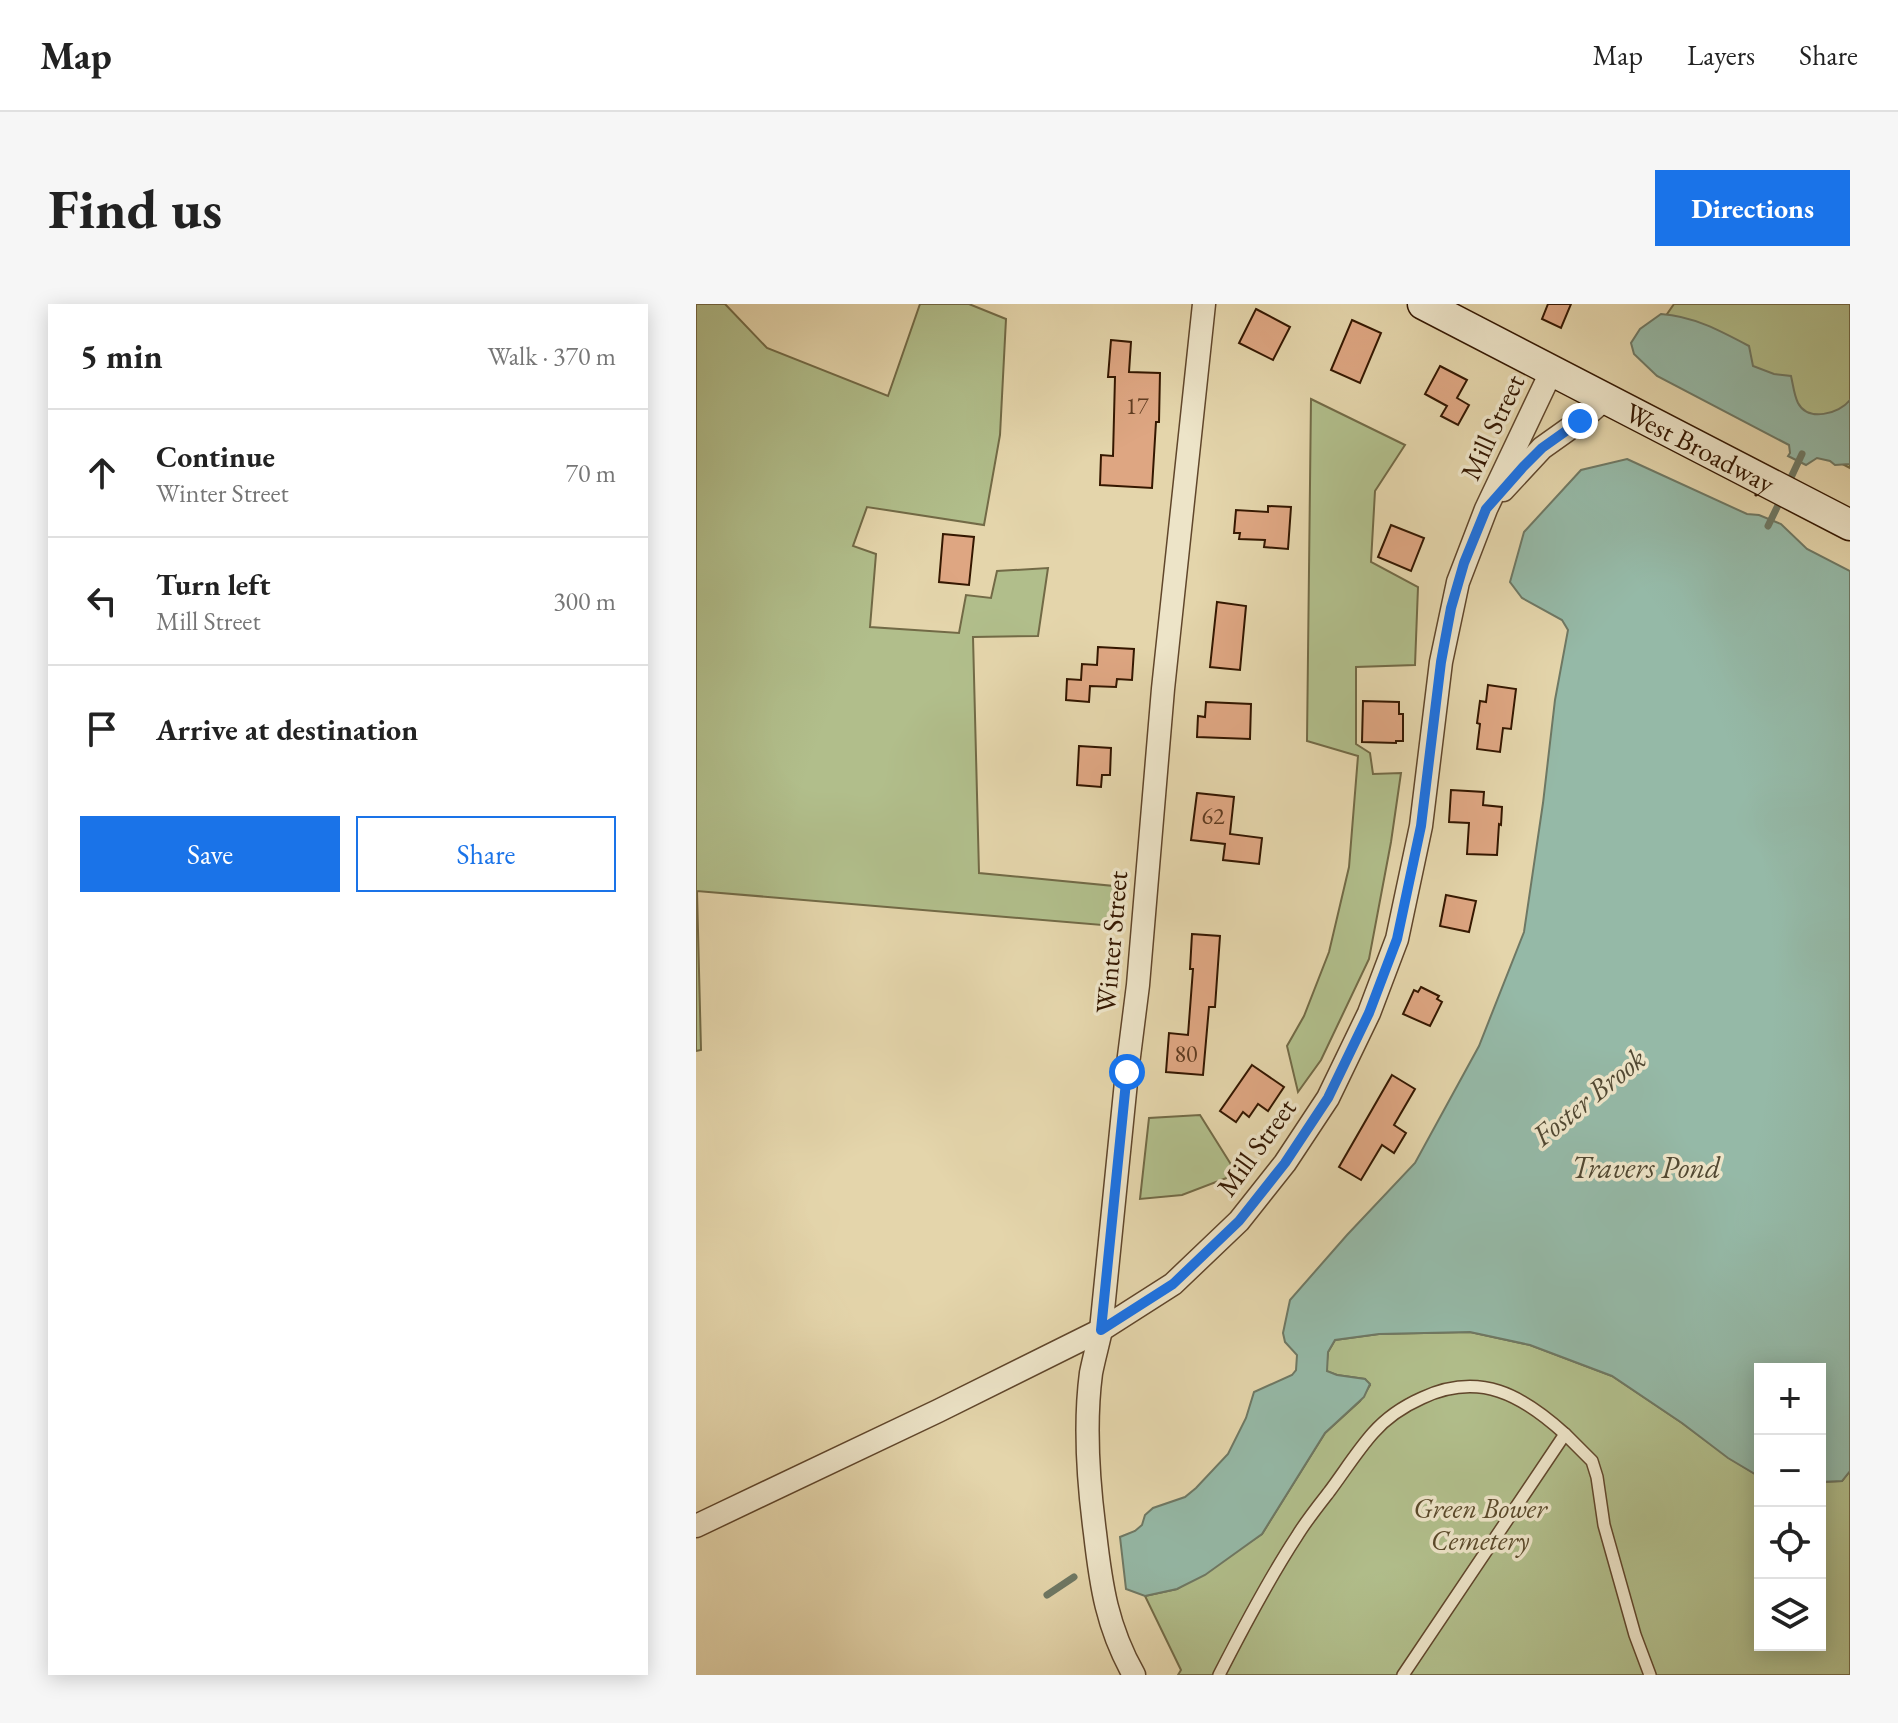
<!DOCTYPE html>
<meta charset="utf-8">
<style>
body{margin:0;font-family:"EB Garamond",serif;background:#f6f6f6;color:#222}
.controls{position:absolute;right:24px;bottom:24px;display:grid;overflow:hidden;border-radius:0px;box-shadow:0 4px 20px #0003}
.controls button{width:72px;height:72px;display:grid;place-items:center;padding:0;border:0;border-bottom:2px solid #e0e0e0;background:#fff;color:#222;font:40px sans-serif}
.stop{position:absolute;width:24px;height:24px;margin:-18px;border:6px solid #1a73e8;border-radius:50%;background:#fff}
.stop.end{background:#1a73e8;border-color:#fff;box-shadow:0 2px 8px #0008}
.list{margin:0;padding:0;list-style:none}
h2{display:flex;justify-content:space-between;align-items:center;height:104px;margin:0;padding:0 32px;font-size:34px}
h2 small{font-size:26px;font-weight:400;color:#767676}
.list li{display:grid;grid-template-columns:52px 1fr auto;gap:24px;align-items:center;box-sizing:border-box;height:128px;padding:0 32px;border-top:2px solid #e0e0e0}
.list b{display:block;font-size:30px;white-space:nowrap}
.list p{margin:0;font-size:26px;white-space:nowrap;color:#767676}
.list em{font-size:26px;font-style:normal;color:#767676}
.actions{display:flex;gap:16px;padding:24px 32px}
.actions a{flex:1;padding:18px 0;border:2px solid #1a73e8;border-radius:0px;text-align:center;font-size:28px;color:#1a73e8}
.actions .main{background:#1a73e8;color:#fff}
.icon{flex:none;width:44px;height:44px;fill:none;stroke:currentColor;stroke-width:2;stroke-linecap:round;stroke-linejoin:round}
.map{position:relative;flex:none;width:1154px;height:1371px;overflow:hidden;border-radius:0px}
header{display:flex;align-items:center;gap:48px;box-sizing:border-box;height:112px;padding:0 40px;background:#fff;border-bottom:2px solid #e0e0e0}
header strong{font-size:38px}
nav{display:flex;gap:44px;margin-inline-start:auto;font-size:28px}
.intro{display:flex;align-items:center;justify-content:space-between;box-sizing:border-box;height:192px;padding:0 48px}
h1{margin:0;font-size:56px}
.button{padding:20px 36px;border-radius:0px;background:#1a73e8;color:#fff;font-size:28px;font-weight:700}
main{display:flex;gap:48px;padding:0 48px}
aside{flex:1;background:#fff;border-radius:0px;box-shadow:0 4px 20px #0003}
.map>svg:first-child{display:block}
.green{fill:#b1be8b;stroke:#726a46;stroke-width:2}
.water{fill:#95b9a7;stroke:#6e7864;stroke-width:2}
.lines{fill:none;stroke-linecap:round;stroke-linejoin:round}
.stream{stroke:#6e7864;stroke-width:7}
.building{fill:#dea682;stroke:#341700;stroke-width:2}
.lane-casing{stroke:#60462b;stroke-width:14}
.street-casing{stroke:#60462b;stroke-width:25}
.secondary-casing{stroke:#341700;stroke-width:33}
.lane{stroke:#ede4c8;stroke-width:11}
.street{stroke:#ede4c8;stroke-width:22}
.secondary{stroke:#ede4c8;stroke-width:30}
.route{stroke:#1a73e8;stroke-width:10}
.labels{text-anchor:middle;stroke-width:7;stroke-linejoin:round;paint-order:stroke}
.number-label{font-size:24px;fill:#5e3b20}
.street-label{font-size:28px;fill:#341700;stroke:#ede4c8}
.park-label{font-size:28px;font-style:italic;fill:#5a492a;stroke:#ede4c8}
.water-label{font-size:30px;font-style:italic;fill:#514832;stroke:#ede4c8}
</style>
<header>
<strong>Map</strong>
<nav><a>Map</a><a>Layers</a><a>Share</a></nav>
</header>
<div class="intro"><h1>Find us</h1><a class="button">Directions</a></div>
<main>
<aside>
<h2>5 min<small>Walk · 370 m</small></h2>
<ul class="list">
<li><svg class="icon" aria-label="ahead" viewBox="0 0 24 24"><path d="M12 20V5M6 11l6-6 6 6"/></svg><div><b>Continue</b><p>Winter Street</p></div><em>70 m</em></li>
<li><svg class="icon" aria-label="left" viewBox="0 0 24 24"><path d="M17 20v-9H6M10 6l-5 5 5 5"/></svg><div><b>Turn left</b><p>Mill Street</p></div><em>300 m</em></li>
<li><svg class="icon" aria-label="arrive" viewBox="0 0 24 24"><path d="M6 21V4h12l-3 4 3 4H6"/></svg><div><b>Arrive at destination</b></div></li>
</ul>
<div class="actions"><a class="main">Save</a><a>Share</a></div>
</aside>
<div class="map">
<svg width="1154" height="1371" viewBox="0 0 1154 1371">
<rect width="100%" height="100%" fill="#e4d5ab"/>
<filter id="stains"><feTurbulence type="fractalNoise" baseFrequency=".0025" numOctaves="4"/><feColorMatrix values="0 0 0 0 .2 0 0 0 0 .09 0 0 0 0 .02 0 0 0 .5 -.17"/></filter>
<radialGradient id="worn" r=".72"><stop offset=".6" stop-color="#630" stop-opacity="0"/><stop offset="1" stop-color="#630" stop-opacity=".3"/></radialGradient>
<g class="green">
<polygon points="0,0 29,0 71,44 192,92 224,0 273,0 310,15 304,131 288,221 171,203 157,242 180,250 174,323 263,329 270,291 295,294 301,267 352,264 342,332 277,333 283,569 428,583 418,622 1,587 5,746 0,747"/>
<polygon points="978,0 1154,0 1154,164 942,52"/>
<polygon points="615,95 709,141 679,187 675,258 722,283 719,361 660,363 660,440 674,449 677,470 705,469 695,538 673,655 625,756 602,788 591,742 608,712 633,648 653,563 662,452 611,437"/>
<polygon points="504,811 541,870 486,891 444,895 453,814"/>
<polygon points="774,1028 834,1041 916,1072 986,1119 1033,1154 1064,1173 1064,1341 1124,1341 1124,1178 1146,1177 1154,1167 1154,1371 482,1371 485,1366 449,1292 481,1285 566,1230 629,1129 664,1097 674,1081 669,1075 641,1071 630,1067 632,1048 639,1036 683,1030"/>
</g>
<g class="water">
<path d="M965 10C997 12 1025 27 1053 42L1057 62 1078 70 1095 72C1097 80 1098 91 1102 99 1112 118 1143 110 1154 96V160L1139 161 1134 157 1121 154 1110 161 1092 152 1094 149 1093 141 961 72 938 50 935 39 944 25Z"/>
<polygon points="931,155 1051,210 1063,211 1085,220 1111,245 1154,267 1154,1167 1146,1177 1124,1178 1124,1065 1064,1065 1064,1173 1032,1154 986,1119 916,1072 834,1041 774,1028 683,1030 639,1036 632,1048 631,1067 641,1071 669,1075 674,1080 668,1093 629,1129 566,1230 509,1271 481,1285 449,1292 430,1285 424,1233 439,1227 446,1221 449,1211 457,1204 489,1193 500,1184 532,1150 550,1114 558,1088 596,1071 600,1066 601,1051 589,1038 587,1029 594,996 651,931 719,859 783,742 828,628 847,499 859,396 872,326 866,316 826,294 814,278 828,228 885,166"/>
</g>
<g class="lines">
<g class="stream">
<polyline points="1091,182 1106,150"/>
<polyline points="1072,222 1086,193"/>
<polyline points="351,1291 378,1273"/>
</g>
</g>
<g class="building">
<polygon points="852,0 875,0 865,24 846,15"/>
<polygon points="560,5 594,23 577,56 543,39"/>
<polygon points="656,16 685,29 664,79 635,66"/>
<polygon points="415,36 435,38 433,68 464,69 463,118 460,118 456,184 404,181 405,151 417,152 419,73 412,73"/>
<polygon points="744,62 771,76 761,94 773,101 762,121 745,112 751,102 729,90"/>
<polygon points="572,202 595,203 592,245 568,243 569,236 543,235 544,229 538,229 540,206 572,208"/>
<polygon points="695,221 728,234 715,267 682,253"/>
<polygon points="247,230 278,233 273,281 243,278"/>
<polygon points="521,298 550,302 544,366 514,363"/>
<polygon points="402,343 438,345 436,376 421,375 420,383 394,382 393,398 370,396 371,375 385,376 386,360 401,361"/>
<polygon points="792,381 820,385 815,425 807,424 804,448 781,445 784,420 781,419 784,397 790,398"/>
<polygon points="667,397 703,398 703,410 707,410 707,437 700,437 700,439 666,438"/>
<polygon points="510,398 555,400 554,435 501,433 502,412 509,413"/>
<polygon points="383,442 415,444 414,471 406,471 405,483 381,481"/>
<polygon points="755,486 788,488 787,501 806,503 805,521 803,520 801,551 771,550 773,519 753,518"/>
<polygon points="501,489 538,493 534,530 566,534 563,560 527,556 529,540 495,536"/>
<polygon points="750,591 780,597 773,628 744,622"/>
<polygon points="496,630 524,632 519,703 513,703 507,771 470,768 473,729 492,731 497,665 494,665"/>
<polygon points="725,683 743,692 741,695 746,698 734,722 707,710 718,686 722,688"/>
<polygon points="556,761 588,783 572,807 562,800 553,813 547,808 540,818 524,807"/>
<polygon points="696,771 719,785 698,821 710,829 698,849 686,841 665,876 643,863"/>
</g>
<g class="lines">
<g class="lane-casing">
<g id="lane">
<path d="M523 1371C547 1324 572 1276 601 1232 610 1217 622 1202 633 1188 648 1168 661 1147 677 1129 691 1113 708 1102 726 1094 784 1067 826 1091 869 1130"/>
<polyline points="707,1371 869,1130 896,1157 901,1173 908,1221 939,1331 954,1371"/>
</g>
</g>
<g class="street-casing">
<g id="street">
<polyline points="807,186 846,144 884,117 910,94"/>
<polyline points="0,1222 242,1107 405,1026 477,980 543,917 589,859 632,794 673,709 701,635 725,522 745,358 762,278 790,205 856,66"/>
<path d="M438 1371C411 1323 405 1282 399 1229 392 1176 388 1122 395 1069 398 1054 402 1040 405 1026L431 768 442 681 467 385 508 0"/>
</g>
</g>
<g class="secondary-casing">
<g id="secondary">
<path id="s1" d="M727 0 1154 221"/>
</g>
</g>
<use href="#lane" class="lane"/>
<use href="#street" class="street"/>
<use href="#secondary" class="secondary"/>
</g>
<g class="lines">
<polyline class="route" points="431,768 405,1026 477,980 543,917 589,859 632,794 673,709 701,635 725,522 745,358 755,304 768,259 790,205 827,163 846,144 884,117"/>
</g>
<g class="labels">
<g class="number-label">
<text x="441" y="110">17</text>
<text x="517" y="520">62</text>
<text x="490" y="758">80</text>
</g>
<g class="street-label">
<text transform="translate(796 123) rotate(-65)" y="10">Mill Street</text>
<text dy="10" stroke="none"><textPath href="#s1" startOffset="312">West Broadway</textPath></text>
<text transform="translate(415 638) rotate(-85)" y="10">Winter Street</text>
<text transform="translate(560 843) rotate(-54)" y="10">Mill Street</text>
</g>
<g class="park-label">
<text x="784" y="1214">Green Bower<tspan x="784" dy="32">Cemetery</tspan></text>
</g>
<g class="water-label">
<text transform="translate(893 793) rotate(-39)" y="10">Foster Brook</text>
<text x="950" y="874">Travers Pond</text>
</g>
</g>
<rect width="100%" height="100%" filter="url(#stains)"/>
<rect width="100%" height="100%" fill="url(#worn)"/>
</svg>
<div class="controls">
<button>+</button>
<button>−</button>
<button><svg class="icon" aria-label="locate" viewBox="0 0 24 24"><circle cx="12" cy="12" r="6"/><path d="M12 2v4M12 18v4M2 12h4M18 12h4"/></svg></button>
<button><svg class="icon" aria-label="layers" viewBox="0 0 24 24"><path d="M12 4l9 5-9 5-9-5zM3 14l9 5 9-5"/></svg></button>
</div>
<div class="stop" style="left:431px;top:768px"></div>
<div class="stop end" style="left:884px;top:117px"></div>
</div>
</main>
